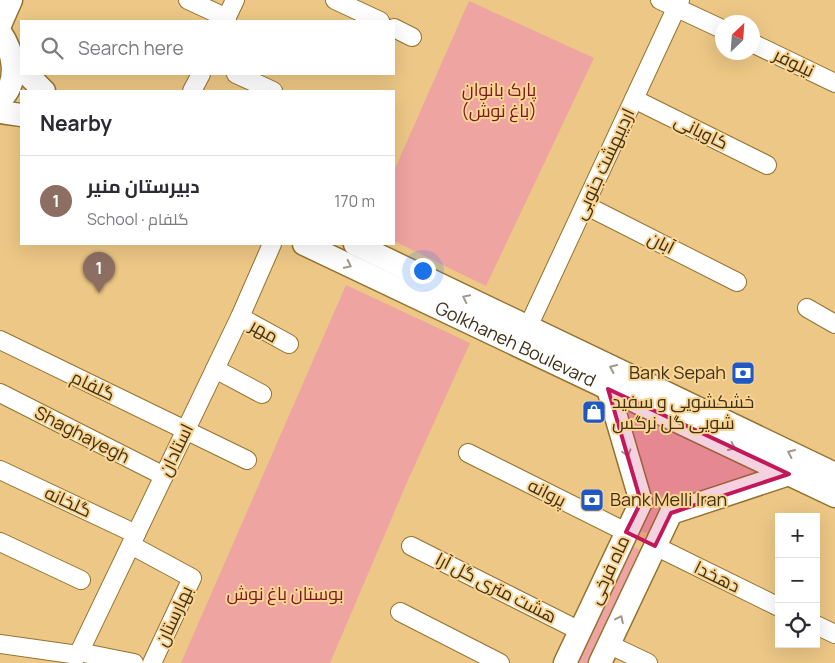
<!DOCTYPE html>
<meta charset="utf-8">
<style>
body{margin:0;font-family:Manrope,Cairo,sans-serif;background:#f7f7f7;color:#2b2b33}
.controls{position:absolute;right:15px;bottom:15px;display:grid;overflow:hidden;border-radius:0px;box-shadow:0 5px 20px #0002}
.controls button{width:45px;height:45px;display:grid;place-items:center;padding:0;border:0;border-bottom:1px solid #e1e1e2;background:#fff;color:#2b2b33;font:25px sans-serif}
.compass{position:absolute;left:715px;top:15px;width:45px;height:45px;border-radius:50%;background:#fff;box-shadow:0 5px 20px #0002;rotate:25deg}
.you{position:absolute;left:422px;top:270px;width:18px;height:18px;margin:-12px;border:4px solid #fff;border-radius:50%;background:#1a73e8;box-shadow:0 0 0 8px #1a73e833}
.badge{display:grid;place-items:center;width:32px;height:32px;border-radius:50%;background:#0b8043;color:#fff;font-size:16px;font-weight:700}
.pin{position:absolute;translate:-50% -41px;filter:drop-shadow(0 1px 2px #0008)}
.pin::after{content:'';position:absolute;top:26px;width:18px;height:15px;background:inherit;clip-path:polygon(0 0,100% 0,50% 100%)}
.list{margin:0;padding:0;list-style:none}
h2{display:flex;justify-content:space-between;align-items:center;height:65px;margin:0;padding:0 20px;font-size:21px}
h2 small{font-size:16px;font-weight:400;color:#7c7c81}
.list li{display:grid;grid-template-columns:32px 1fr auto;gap:15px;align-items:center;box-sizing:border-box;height:90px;padding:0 20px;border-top:1px solid #e1e1e2}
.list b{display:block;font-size:19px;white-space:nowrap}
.list p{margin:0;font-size:16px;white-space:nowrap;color:#7c7c81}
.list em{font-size:16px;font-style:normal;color:#7c7c81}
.icon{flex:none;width:28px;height:28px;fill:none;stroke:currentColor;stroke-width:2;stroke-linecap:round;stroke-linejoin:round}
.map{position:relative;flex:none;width:835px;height:663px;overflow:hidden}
.search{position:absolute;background:#fff;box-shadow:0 5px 20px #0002;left:20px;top:20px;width:375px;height:55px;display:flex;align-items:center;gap:12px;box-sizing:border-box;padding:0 18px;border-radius:0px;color:#7c7c81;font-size:19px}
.panel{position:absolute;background:#fff;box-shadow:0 5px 20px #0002;left:20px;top:90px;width:375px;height:155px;border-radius:0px}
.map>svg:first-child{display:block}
.green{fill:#eea4a1}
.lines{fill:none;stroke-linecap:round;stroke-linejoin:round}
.minor-casing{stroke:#947230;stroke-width:20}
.major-casing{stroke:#947230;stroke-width:25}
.minor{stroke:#fff;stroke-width:18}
.major{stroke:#fff;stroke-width:22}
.oneway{stroke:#a0988a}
.marked{fill:#c2185b;fill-opacity:0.2;stroke:#c2185b;stroke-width:4;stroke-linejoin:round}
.labels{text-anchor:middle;stroke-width:4;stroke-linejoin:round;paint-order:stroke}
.street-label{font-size:18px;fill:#403116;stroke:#f9d492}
.park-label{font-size:18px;fill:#7b1821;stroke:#f9d492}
.poi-label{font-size:18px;fill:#403116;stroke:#f9d492;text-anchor:start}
</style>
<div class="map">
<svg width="835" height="663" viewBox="0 0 835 663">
<rect width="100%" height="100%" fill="#ecc785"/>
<g class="green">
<polygon points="469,1 594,58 486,286 394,241 394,171"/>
<polygon points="346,285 470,343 408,480 330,663 181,663"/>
<polygon points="620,406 765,473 651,534 635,530"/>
<polygon points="631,545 641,551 588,663 576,663"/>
</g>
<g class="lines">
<g class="minor-casing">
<g id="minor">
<polyline points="188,0 227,18"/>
<polyline points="335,0 380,21"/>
<polyline points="660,0 722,29"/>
<polyline points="225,21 235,0"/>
<polyline points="394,28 412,37"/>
<polyline points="752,43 835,83"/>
<polyline points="236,74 273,91"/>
<polyline points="192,91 201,74"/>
<polyline points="634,99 767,165"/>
<polyline points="585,205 737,282"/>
<polyline points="807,308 835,324"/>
<polyline points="240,317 289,344"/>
<polyline points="528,327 680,0"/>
<polyline points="0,340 247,460"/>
<polyline points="215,369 262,394"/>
<polyline points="0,393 164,476"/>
<polyline points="468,453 626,532"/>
<polyline points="0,470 136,534"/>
<polyline points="0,542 81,580"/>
<polyline points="131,545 192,578 152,663"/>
<polyline points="411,546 580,631"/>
<polyline points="655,546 779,607"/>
<polyline points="400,612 500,663"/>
<polyline points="816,625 835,634"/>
<polyline points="0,644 78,655 240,317 272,244"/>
<polyline points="608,644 648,663"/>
<polyline points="79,652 134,663"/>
</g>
</g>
<g class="major-casing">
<g id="major">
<polyline points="0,25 11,0"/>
<path d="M0 32C14 52 20 82 0 100"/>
<polyline points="27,74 44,91"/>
<polyline points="0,112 21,115"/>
<path id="s1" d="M304 244 835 496"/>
<polyline points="355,244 835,474"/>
<polyline points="565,663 641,502 608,389"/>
<polyline points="600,663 671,513 789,474"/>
</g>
</g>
<use href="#minor" class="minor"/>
<use href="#major" class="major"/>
</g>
<defs><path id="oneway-chevron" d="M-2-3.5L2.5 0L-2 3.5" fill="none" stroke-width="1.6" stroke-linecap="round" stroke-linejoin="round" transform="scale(1.25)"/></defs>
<g class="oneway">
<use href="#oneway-chevron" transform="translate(348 265) rotate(26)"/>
<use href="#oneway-chevron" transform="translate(466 298) rotate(-154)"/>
<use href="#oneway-chevron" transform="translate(613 368) rotate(-155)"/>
<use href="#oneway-chevron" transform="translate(732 447) rotate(25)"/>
<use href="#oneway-chevron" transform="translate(627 453) rotate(74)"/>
<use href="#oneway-chevron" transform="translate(791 453) rotate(-155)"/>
<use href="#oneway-chevron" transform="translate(620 619) rotate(-64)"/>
</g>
<path class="marked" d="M608 389 789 474 671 513 655 546 626 532 641 502Z"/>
<defs>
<g id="bank-square" transform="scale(1.25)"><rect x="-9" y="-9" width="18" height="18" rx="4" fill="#1f58c5" stroke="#f9d492"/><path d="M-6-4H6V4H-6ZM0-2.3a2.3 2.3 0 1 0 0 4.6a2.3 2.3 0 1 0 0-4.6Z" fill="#fff"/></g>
<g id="shop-square" transform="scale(1.25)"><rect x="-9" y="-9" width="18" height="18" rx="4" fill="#1f58c5" stroke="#f9d492"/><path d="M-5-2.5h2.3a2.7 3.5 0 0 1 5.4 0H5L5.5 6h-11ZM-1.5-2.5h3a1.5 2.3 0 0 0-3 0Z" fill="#fff"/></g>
</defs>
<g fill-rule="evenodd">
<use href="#bank-square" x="743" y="373"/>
<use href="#shop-square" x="594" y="412"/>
<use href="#bank-square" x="592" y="500"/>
</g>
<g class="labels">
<g class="street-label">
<text transform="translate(794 63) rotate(26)" y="6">نیلوفر</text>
<text transform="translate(701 132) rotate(26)" y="6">کاویانی</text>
<text transform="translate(604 164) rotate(-65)" y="6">اردیبهشت جنوبی</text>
<text transform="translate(661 243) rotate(27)" y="6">آبان</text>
<text transform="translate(264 331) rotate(29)" y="6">مهر</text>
<text dy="6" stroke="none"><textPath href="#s1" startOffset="234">Golkhaneh Boulevard</textPath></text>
<text transform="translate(93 386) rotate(26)" y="6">گلفام</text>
<text transform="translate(82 435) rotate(27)" y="6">Shaghayegh</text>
<text transform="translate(176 450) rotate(-64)" y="6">استادان</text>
<text transform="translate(547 493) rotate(27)" y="6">پروانه</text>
<text transform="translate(68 502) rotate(25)" y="6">گلخانه</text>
<text transform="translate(609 570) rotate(-65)" y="6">ماه فرخی</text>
<text transform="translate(717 577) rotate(26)" y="6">دهخدا</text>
<text transform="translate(496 588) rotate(27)" y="6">هشت متری گل آرا</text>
<text transform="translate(174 616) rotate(-65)" y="6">بهارستان</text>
</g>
<g class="park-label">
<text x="499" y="96">پارک بانوان<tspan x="499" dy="21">(باغ نوش)</tspan></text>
<text x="285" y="600">بوستان باغ نوش</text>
</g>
<g class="poi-label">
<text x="726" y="379" text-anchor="end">Bank Sepah</text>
<text x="612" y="408">خشکشویی و سفید<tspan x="612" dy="21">شویی گل نرگس</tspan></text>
<text x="610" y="506">Bank Melli Iran</text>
</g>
</g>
</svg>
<div class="controls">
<button>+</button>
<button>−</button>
<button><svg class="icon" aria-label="locate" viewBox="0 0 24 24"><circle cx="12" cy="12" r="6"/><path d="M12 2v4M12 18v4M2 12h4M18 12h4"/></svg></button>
</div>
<svg class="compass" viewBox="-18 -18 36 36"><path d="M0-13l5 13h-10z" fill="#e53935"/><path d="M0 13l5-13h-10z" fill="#7c7c81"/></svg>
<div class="you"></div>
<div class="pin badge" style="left:99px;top:293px;background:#8d6e63">1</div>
<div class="search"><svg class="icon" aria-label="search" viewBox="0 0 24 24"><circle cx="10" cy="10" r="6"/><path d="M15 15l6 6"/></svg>Search here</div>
<section class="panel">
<h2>Nearby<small></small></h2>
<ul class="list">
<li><span class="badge" style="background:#8d6e63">1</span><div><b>دبیرستان منیر</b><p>School · گلفام</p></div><em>170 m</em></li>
</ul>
</section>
</div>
